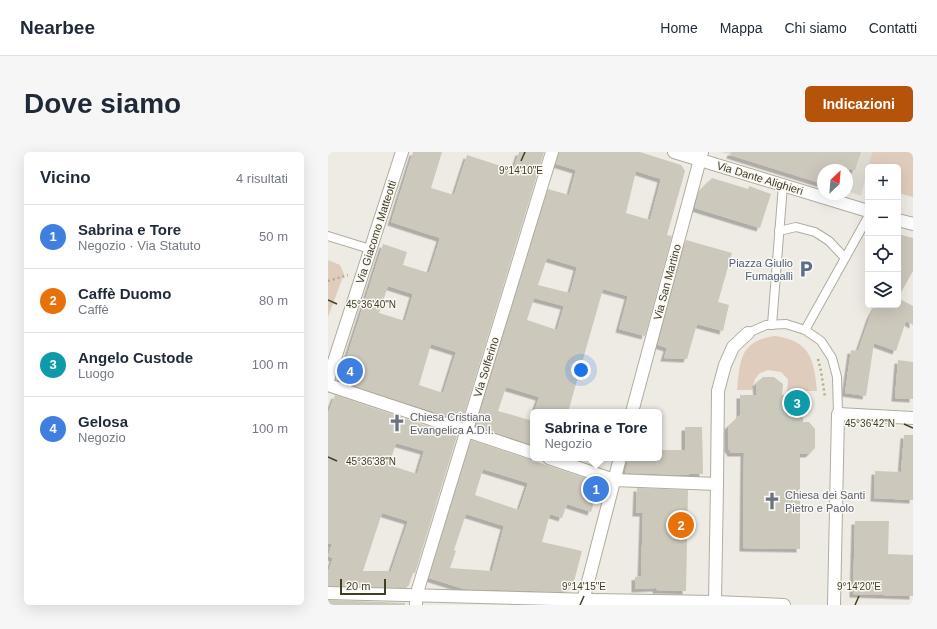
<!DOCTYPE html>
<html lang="it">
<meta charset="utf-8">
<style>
body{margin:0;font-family:Helvetica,sans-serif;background:#f6f6f7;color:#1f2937}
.controls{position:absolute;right:12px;top:12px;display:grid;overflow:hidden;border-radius:6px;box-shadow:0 4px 16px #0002}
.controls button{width:36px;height:36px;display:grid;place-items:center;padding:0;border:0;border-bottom:1px solid #e0e1e3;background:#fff;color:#1f2937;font:20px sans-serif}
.compass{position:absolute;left:489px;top:12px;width:36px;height:36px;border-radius:50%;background:#fff;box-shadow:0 4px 16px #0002;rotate:26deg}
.scale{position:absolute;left:12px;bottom:10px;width:46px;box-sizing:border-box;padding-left:4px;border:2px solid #413e22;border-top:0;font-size:11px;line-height:14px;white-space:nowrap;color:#413e22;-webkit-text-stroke:3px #faf8f5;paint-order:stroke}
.you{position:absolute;left:253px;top:218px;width:14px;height:14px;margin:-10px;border:3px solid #fff;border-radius:50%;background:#1a73e8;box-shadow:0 0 0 6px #1a73e833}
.badge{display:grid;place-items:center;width:26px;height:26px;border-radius:50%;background:#b45309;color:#fff;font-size:13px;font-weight:700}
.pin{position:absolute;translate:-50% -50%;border:2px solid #fff;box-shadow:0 1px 4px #0006}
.popup{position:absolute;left:202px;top:257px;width:132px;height:52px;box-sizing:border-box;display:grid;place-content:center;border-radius:6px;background:#fff;filter:drop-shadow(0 1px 3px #0005);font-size:13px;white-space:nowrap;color:#747a83}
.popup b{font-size:15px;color:#1f2937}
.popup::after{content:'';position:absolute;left:50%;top:100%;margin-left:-8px;border:8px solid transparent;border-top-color:#fff}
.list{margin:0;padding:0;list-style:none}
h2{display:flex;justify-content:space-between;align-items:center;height:52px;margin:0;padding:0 16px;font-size:17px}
h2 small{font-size:13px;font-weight:400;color:#747a83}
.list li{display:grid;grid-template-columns:26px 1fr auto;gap:12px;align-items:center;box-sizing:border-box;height:64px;padding:0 16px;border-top:1px solid #e0e1e3}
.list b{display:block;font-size:15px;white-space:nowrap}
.list p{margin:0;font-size:13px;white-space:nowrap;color:#747a83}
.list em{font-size:13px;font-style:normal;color:#747a83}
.icon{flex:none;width:22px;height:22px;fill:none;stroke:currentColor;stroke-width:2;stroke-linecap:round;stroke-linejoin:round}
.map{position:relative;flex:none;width:585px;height:453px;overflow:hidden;border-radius:6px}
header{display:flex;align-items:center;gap:24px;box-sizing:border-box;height:56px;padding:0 20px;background:#fff;border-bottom:1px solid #e0e1e3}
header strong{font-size:19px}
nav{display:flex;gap:22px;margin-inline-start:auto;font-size:14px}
.intro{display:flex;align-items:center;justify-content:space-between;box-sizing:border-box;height:96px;padding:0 24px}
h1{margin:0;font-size:28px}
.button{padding:10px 18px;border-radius:6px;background:#b45309;color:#fff;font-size:14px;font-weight:700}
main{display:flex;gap:24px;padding:0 24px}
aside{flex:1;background:#fff;border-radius:6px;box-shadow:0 4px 16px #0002}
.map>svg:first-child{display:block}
.built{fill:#dedbd2}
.green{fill:#e0ccbc}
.building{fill:#ccc8bc;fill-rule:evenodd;filter:url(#shadow)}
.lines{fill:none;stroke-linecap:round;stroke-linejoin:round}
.service-casing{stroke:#b0ad9e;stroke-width:10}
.pedestrian-casing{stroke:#b0ad9e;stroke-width:14}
.minor-casing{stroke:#b0ad9e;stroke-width:14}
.tertiary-casing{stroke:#b0ad9e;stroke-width:14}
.path{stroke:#b3ac83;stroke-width:2.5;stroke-dasharray:2 3;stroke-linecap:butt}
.service{stroke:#fff;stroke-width:8}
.pedestrian{stroke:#fff;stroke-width:12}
.minor{stroke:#fff;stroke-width:12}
.tertiary{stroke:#fff;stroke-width:12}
.ticks{fill:none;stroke:#413e22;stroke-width:1.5}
.labels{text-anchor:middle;stroke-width:3;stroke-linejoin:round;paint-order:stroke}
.street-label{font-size:11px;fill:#413e22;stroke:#faf8f5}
.service-label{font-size:11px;fill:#4e5e75;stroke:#faf8f5;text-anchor:end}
.worship-label{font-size:11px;fill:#5b616d;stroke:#faf8f5;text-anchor:start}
.ticks-label{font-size:10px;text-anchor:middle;fill:#413e22;stroke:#faf8f5;stroke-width:3;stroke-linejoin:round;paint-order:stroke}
</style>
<header>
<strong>Nearbee</strong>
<nav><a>Home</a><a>Mappa</a><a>Chi siamo</a><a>Contatti</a></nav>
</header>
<div class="intro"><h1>Dove siamo</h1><a class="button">Indicazioni</a></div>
<main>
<aside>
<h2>Vicino<small>4 risultati</small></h2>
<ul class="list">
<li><span class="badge" style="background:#3f7fe0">1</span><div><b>Sabrina e Tore</b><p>Negozio · Via Statuto</p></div><em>50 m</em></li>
<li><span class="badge" style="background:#e8710a">2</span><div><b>Caffè Duomo</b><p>Caffè</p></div><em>80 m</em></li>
<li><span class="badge" style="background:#0f9aa8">3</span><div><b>Angelo Custode</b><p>Luogo</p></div><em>100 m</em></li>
<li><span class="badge" style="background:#3f7fe0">4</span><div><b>Gelosa</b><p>Negozio</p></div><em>100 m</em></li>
</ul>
</aside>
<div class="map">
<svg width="585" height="453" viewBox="0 0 585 453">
<defs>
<filter id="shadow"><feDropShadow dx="-3.5" dy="3.5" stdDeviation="0" flood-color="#0004"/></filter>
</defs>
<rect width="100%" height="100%" fill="#eeebe4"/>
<polygon class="built" points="393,0 544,0 533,44 519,39 519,18 495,18 495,32"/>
<g class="green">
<polygon points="544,0 585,0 585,45 570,41 570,15 540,15"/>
<polygon points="0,108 12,113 16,122 0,165"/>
<path d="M447 184C483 189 486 208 489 239H459L460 227 453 220 440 218 432 221 427 227 424 238H409C412 208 412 189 447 184Z"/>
</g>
<g class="building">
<path d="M85 0H114L103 36 126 43 139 3 185 18 191 0H216L134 269 11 229 55 92 79 100 75 113 101 121 112 86 63 70ZM60 134 85 142 77 169 51 161ZM103 192 128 200 115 241 91 233Z"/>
<path d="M231 0H312L353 13 357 19 339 83 344 84 317 184 291 177 300 144 275 137 240 260H206L211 245 178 235 170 259 205 269V293L148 274 220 37 241 43 248 18 228 12ZM308 19 333 27 322 68 298 61ZM219 106 249 115 242 141 210 133ZM206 146 236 154 229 178 199 168Z"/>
<polygon points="403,0 533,0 527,18 495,18 495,32 402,3"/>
<polygon points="384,26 420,37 421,34 443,42 432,76 367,56 371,39"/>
<polygon points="570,82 585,86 585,119 570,146 585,154 585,173 578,169 568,199 546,191 538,244 517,241 523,198 530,199 542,164 548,153 570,153"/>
<polygon points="358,88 404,101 390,150 401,153 395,179 369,172 359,207 336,206 339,196 330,193 331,188"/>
<polygon points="570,208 585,210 585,247 567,246"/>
<polygon points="435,225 446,225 455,232 454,243 475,244 475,270 481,270 487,277 487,296 481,302 472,302 472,397 415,396 416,301 403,301 400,296 400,274 412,263 412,243 429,243 428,231"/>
<path d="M7 243 129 284 87 421H85L81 433 78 436 0 434V420L5 406 0 404 4 392 0 391V261ZM68 291 96 299 89 322 61 313ZM54 361 80 369 63 419H35Z"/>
<polygon points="357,275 374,275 375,322 361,322 361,323 297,321 301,306 331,306 331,298 357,298"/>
<polygon points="576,283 585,283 585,348 546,346 547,319 573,320"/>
<path d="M143 288 272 331 263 360 239 352 234 366 222 362 214 390 254 399 245 433 236 440 136 437 101 426ZM155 317 200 331 191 358 147 343ZM138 362 176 374 164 419 122 416 128 399 126 398Z"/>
<polygon points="309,336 360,338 358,439 328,438 328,436 307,437 307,425 313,424 315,361 308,361"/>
<polygon points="527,369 561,369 560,402 585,403 585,444 525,442"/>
<polygon points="0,448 77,451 77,453 0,453"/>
</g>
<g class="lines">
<g class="service-casing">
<g id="service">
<polyline points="451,79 468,75 487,80 501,89 517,106"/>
<polyline points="0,84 42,97"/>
<polyline points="444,173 455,33"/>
<polyline points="477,178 540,65"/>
<polyline points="420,181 438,173 458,172 477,178 493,189 504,206 509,225 510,262"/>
</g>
</g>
<g class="pedestrian-casing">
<g id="pedestrian">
<polyline points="286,328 389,332 387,450"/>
<polyline points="389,332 390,239 397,213 405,195 420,181"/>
</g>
</g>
<g class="minor-casing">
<g id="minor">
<polyline points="346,0 540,59"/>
<polyline points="570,68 585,72"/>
<polyline points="0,233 205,301"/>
<polyline points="304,260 374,0"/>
<polyline points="221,306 286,328"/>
<polyline points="0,441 265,448 387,450 456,453"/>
<polyline points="88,453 88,444 224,0"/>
<polyline points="254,453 292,306"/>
<polyline points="506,453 510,262 585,266"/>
</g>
</g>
<g class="tertiary-casing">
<polyline id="tertiary" points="0,228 74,0"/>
</g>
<g class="path">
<polyline points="0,129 20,123"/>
<polyline points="490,207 493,219 497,245"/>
</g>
<use href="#service" class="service"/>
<use href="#pedestrian" class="pedestrian"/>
<use href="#minor" class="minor"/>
<use href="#tertiary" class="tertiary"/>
</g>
<path class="ticks" d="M193 9 197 0M0 148 9 152M576 272 585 276M0 305 9 309M252 453 256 444M527 453 531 444"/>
<defs>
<g id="parking-bare" transform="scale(1.38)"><path d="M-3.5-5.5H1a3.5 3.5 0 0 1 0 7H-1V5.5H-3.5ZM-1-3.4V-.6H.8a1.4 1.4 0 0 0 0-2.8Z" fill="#5c6f8a" stroke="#faf8f5" stroke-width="2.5" paint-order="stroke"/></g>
<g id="church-bare" transform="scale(1.38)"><path d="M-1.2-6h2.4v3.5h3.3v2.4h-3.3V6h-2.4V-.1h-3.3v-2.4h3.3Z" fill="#6b7280" stroke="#faf8f5" stroke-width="2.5" paint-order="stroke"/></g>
</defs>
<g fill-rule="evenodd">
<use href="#parking-bare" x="478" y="117"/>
<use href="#church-bare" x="69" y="271"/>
<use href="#church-bare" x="444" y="349"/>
</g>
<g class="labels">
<g class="street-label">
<text transform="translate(432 26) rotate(17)" y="4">Via Dante Alighieri</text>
<text transform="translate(48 80) rotate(-72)" y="4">Via Giacomo Matteotti</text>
<text transform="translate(339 130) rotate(-75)" y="4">Via San Martino</text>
<text transform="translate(158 215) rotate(-73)" y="4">Via Solferino</text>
</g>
<g class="service-label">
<text x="465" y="115">Piazza Giulio<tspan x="465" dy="13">Fumagalli</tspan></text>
</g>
<g class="worship-label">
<text x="82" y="269">Chiesa Cristiana<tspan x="82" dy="13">Evangelica A.D.I.</tspan></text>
<text x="457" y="347">Chiesa dei Santi<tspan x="457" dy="13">Pietro e Paolo</tspan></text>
</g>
</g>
<g class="ticks-label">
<text x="193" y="22">9°14'10"E</text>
<text x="43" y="156">45°36'40"N</text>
<text x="542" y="275">45°36'42"N</text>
<text x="43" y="313">45°36'38"N</text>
<text x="256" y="438">9°14'15"E</text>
<text x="531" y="438">9°14'20"E</text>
</g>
</svg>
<div class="controls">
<button>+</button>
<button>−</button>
<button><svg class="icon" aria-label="locate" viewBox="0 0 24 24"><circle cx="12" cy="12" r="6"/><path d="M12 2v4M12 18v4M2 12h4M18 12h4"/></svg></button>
<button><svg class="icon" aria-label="layers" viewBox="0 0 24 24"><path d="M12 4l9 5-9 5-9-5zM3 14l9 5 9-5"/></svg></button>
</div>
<svg class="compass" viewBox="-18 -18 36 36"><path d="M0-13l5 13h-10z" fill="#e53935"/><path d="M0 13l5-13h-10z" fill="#747a83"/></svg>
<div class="scale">20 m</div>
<div class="you"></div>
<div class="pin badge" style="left:268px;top:337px;background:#3f7fe0">1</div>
<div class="popup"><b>Sabrina e Tore</b>Negozio</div>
<div class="pin badge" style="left:353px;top:373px;background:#e8710a">2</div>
<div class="pin badge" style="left:469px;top:251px;background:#0f9aa8">3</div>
<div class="pin badge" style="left:22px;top:219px;background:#3f7fe0">4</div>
</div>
</main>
